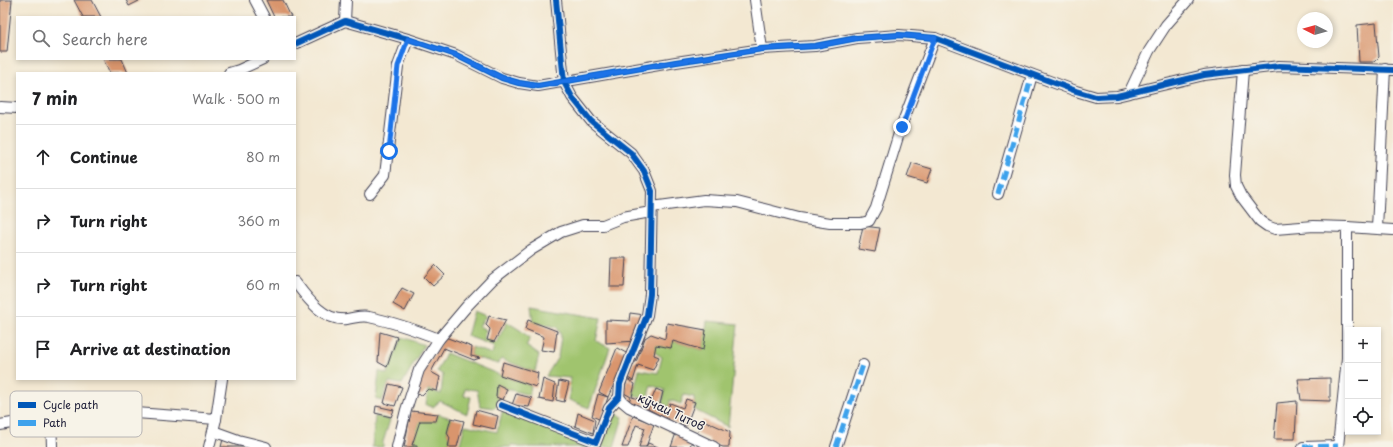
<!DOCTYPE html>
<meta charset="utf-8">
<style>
body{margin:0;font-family:"Playpen Sans",sans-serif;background:#f6f6f6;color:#202124}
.controls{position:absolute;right:12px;bottom:12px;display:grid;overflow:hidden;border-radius:0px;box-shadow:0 2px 6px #0003}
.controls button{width:36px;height:36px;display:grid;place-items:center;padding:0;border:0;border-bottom:1px solid #e0e0e0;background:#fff;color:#202124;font:20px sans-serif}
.compass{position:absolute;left:1297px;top:12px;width:36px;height:36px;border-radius:50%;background:#fff;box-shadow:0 2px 6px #0003;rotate:275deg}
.stop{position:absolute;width:12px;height:12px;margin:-9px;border:3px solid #1a73e8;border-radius:50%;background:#fff}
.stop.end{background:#1a73e8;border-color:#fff;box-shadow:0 1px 4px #0008}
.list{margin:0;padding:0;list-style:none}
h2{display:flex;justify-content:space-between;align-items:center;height:52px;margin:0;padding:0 16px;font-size:17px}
h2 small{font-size:13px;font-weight:400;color:#757577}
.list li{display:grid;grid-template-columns:26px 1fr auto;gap:12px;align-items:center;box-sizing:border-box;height:64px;padding:0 16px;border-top:1px solid #e0e0e0}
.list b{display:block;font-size:15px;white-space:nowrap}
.list em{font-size:13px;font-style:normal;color:#757577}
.icon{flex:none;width:22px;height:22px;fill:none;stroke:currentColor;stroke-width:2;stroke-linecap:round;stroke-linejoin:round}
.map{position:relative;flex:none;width:1393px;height:447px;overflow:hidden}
.search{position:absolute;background:#fff;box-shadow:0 2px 6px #0003;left:16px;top:16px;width:280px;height:44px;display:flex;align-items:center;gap:10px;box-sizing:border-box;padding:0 14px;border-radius:0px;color:#757577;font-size:15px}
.panel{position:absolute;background:#fff;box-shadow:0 2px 6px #0003;left:16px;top:72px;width:280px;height:308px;border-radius:0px}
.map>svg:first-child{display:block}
.green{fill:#a0c46e;stroke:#617354}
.building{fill:#d9956d}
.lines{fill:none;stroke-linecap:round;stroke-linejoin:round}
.minor-casing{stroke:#414052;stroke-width:12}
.minor{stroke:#fff;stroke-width:10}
.quiet{stroke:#3ea2ec;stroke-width:5;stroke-dasharray:10 5;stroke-linecap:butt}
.cycleway-casing{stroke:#f7f3e8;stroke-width:8}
.cycleway{stroke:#0057b8;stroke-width:6}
.route{stroke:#1a73e8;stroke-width:5}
.labels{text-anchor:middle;stroke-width:3;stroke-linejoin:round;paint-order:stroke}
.street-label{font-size:12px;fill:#22223b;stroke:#f7f3e8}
.key{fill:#f7f3e8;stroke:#b7b4b4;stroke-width:1}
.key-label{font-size:11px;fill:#22223b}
</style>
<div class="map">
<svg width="1393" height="447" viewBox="0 0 1393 447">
<rect width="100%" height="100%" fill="#f7f3e8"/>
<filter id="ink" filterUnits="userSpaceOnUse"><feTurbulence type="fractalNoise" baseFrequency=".025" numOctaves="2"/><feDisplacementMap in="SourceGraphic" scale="8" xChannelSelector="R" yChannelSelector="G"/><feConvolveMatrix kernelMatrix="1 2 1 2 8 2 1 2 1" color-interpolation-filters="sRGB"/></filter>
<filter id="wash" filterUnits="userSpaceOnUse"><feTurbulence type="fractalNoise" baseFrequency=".012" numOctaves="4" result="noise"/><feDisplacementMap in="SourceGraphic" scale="16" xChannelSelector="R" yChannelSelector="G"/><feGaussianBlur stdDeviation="0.9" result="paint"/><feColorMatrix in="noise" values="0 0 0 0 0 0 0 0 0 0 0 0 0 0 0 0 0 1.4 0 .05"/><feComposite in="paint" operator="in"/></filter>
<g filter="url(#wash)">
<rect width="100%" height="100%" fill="#f3e8d2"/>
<g class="green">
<polygon points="531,306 601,318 596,341 610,348 589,408 569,400 570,378 546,376 558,357 561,336 557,327 533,322"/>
<polygon points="474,311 486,316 479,326 486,330 483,339 496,343 507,322 520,330 530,338 526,346 539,355 535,372 501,359 498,364 471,356 472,347 492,354 494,346 467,336"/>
<polygon points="707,321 738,324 728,427 695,410 694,397 684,395 681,404 670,400 669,407 662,403 665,390 651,385 647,400 633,395 639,370 658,373 662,357 654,352 656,345 671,348 673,341 703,350"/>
<polygon points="402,337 424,345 402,384 389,382 382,401 376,399 379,371 387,374"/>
<polygon points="446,353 500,375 531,386 529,395 507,389 497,384 496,397 502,400 494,408 480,406 477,390 465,389 464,396 471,397 467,414 440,401 433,407 426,405 428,389 441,394 443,375 437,371"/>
<polygon points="503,409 592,444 590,447 519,447 512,444 511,447 459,447 465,425 497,432"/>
<polygon points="611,412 623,417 614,447 597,447"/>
<polygon points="438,414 451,418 447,432 450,438 448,447 422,447 412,445 420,421 436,421"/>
<polygon points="375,416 390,420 383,442 383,447 372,447"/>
</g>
<g id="blocks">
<g class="building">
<polygon points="0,0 12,0 7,52 0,52"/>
<polygon points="74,0 92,0 101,17 83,17"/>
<polygon points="126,0 141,0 129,6"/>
<polygon points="266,0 283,0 291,17 274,17"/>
<polygon points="1376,23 1379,57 1374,62 1359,62 1357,25"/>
<polygon points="103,59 122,59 128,73 110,73"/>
<polygon points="912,163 932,169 927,183 907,177"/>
<polygon points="863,226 880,228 875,252 858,249"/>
<polygon points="611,258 626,258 624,287 610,287"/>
<polygon points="435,265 445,275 433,286 424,277"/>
<polygon points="402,288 414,294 405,311 393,304"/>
<polygon points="630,313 645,315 636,341 606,343 606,320 629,321"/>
<polygon points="489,316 506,320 494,342 487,340 490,329 486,325"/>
<polygon points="528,320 557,331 554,352 541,350 544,337 525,329"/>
<polygon points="667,323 706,330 703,350 673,341 671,348 656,345 654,355 659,357 653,370 638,365 633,381 628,378 634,362 636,362 645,338 651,334 665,339"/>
<polygon points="380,332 397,337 387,367 378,362"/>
<polygon points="445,337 472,347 471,356 480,358 474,360 444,348 431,372 440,377 437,391 428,389 422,395 416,394 425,368"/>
<polygon points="617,348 628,354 608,397 601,420 592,416 598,394 608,397 599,392"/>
<polygon points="503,362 538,373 536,387 500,375"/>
<polygon points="1330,378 1330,401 1301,400 1298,379"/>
<polygon points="543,379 555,384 553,402 539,399"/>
<polygon points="627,379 635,384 632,397 645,401 642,409 628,403 631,397 624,393"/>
<polygon points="559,381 569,383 564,402 556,400"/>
<polygon points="389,384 402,387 395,406 384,403"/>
<polygon points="497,384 507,389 503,400 496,397"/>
<polygon points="656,389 663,392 660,404 668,409 670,403 683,408 686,399 695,402 686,426 677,424 648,409"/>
<polygon points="516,394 532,398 529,407 512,405"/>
<polygon points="1297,401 1295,439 1274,439 1277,403"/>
<polygon points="376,406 394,410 391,417 375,413"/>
<polygon points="476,410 498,416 495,429 473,424"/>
<polygon points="411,411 438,414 436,421 420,421 412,445 417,445 417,447 404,447"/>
<polygon points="578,413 595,420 593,433 575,426"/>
<polygon points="633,416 654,424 646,447 639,447 645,428 636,425 628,447 622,447"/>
<polygon points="451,418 464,421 457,447 448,447 450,438 447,433"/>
<polygon points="703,420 730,432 729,447 723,447 709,442 709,439 697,434"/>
<polygon points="676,433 692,440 690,447 671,447"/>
<polygon points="223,439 248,447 221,447"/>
<polygon points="648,443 658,447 646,447"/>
</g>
</g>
</g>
<g filter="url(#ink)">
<use href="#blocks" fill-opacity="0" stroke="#414052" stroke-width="1"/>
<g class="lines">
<g class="minor-casing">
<g id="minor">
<polyline points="255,0 264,17"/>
<polyline points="755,0 762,49"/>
<polyline points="345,21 346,0"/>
<polyline points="295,44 345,21 408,39 456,55 502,78 519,83 538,86 676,62 762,49 815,46 857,38 899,35 935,38 1076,91 1096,97 1117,96 1204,75 1279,66 1393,70"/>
<polyline points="1243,70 1235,175 1236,186 1241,196 1260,221 1267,226 1275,229 1314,226 1347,227 1347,358 1338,447"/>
<polyline points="229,73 239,70 263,59"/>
<polyline points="1129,93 1149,51 1166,25 1188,0"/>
<polyline points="0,107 17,108"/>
<polyline points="370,194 385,175 398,66 408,39"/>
<polyline points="998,194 1032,75"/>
<polyline points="652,207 704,200 737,202 799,218 830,223 861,223 869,221 876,208 901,127 935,38"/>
<polyline points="1347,227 1393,230"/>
<polyline points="1377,228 1385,69"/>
<path d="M295 282C307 298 324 322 347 319 355 318 361 315 369 317 393 322 416 330 439 339"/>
<polyline points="619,397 623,402 629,407 714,447"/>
<polyline points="501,405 596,442 609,408 619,397 620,384 647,315 650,294 652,191 644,171 631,153 591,121 572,97 564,82 556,0"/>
<polyline points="51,416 52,447"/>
<polyline points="0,425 72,413 123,412 216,419"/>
<polyline points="213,431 238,440 266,447"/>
<polyline points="209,447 216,419 222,379"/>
<polyline points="397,447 406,410 419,370 439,339 467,306 492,280 531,250 561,232 583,225 603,225 623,217 651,212"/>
<polyline points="836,447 863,365"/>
<polyline points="1303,447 1338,446"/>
</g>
</g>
<use href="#minor" class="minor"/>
<g class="quiet">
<polyline points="998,194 1032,75"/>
<polyline points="836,447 863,365"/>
<polyline points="1303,447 1338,446"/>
</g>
<g class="cycleway-casing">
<g id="cycleway">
<polyline points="295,44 345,21 408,39 456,55 502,78 519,83 538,86 676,62 762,49 815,46 857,38 899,35 935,38 1076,91 1096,97 1117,96 1204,75 1279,66 1393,70"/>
<polyline points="501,405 596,442 609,408 619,397 620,384 647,315 650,294 652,191 644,171 631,153 591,121 572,97 564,82 556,0"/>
</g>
</g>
<use href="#cycleway" class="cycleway"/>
</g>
</g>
<g class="lines" filter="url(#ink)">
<polyline class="route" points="389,151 398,66 408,39 456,55 502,78 519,83 538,86 676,62 762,49 816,46 858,38 899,35 935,38 902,127"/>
</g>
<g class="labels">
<g class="street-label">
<text transform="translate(671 412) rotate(25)" y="4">кӯчаи Титов</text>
</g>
</g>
<rect x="10" y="391" width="132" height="46" rx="6" class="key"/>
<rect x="18" y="402" width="18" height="6" fill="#0057b8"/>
<rect x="18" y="420" width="18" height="6" fill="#3ea2ec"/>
<g class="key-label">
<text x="43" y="409">Cycle path</text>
<text x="43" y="427">Path</text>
</g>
</svg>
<div class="controls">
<button>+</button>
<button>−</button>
<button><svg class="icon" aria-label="locate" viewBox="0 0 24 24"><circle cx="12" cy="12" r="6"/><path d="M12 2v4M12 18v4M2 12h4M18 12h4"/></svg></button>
</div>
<svg class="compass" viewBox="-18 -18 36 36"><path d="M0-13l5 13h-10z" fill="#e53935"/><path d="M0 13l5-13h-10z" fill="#757577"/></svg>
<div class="stop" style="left:389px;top:151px"></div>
<div class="stop end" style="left:902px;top:127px"></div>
<div class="search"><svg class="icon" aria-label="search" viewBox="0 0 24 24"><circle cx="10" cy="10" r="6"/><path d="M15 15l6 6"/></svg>Search here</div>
<section class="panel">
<h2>7 min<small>Walk · 500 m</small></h2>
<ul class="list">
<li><svg class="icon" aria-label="ahead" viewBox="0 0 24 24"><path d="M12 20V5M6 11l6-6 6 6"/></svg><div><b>Continue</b></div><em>80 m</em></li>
<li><svg class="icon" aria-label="right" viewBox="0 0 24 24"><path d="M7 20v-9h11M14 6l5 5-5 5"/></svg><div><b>Turn right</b></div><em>360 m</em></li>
<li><svg class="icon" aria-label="right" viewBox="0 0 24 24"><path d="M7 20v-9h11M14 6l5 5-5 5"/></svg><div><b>Turn right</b></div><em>60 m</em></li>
<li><svg class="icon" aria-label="arrive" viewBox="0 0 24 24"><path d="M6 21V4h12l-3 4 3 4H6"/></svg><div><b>Arrive at destination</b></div></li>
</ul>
</section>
</div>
